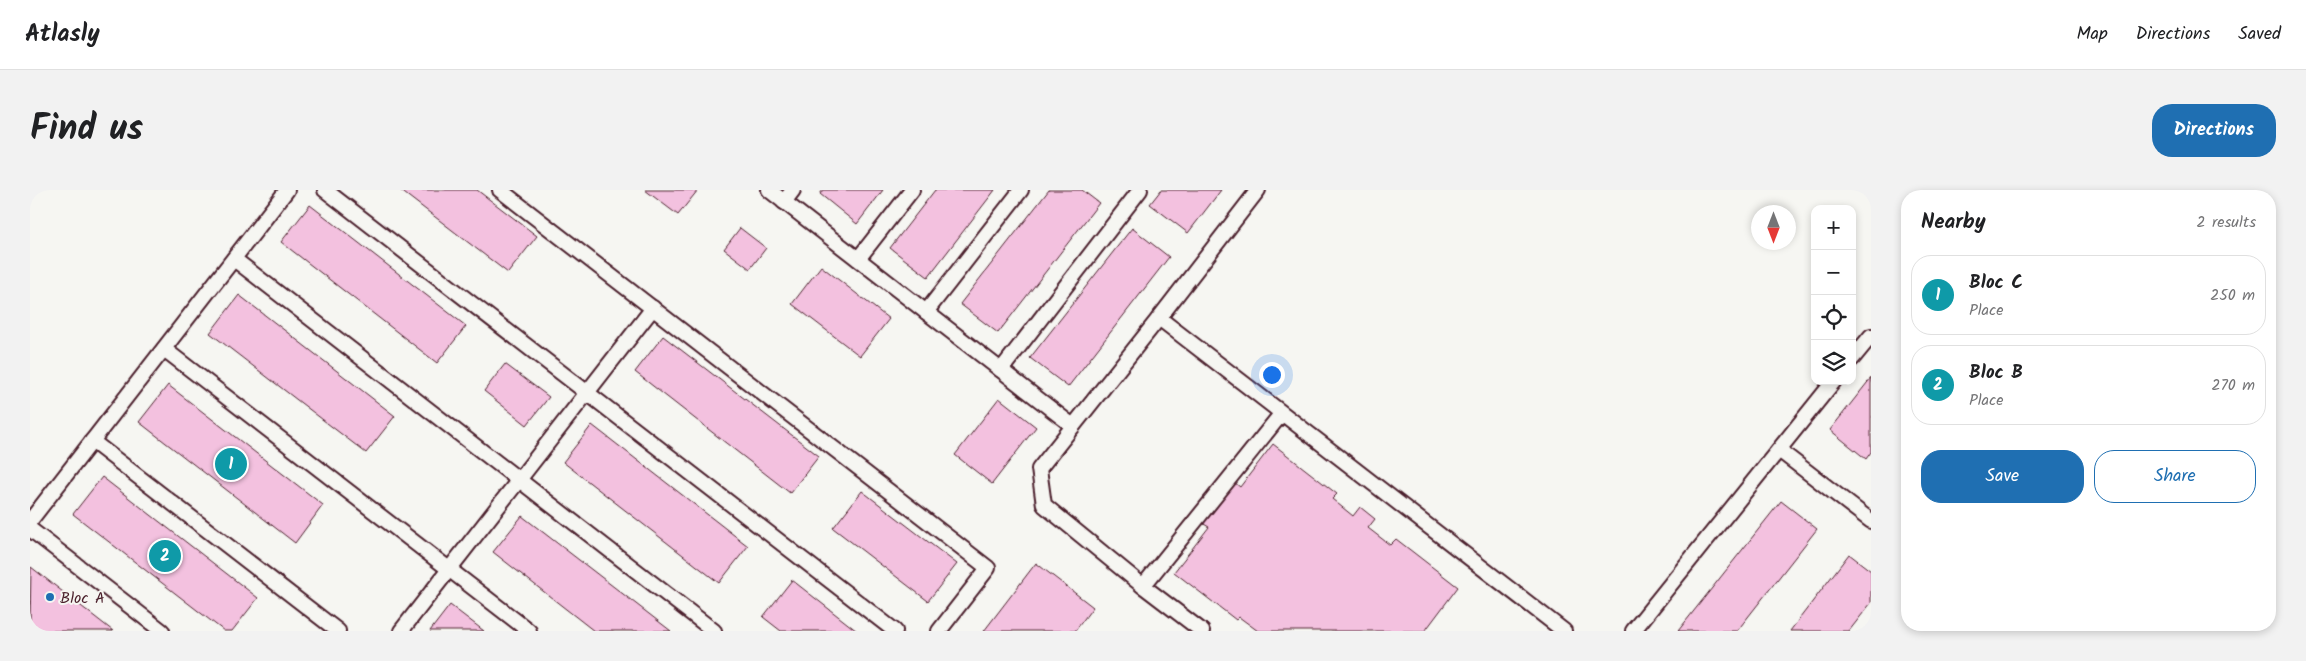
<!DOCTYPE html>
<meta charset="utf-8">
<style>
body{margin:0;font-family:Kalam,sans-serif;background:#f2f2f2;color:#202124}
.controls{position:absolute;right:15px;top:15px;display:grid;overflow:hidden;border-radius:10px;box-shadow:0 2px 8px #0003}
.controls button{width:45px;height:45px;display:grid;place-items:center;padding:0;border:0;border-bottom:1px solid #e0e0e0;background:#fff;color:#202124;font:25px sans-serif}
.compass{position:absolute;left:1721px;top:15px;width:45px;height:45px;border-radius:50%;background:#fff;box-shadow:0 2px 8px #0003;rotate:180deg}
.you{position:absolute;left:1241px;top:184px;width:18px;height:18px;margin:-12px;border:4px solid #fff;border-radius:50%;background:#1a73e8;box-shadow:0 0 0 8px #1a73e833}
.badge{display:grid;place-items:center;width:32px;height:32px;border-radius:50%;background:#1f6fb2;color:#fff;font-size:16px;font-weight:700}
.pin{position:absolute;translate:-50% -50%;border:2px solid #fff;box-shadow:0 1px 5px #0006}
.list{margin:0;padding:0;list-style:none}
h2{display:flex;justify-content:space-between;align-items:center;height:65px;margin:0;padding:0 20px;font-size:21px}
h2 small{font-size:16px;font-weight:400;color:#757577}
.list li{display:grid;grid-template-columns:32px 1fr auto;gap:15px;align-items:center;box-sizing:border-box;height:80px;margin:0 10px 10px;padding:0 10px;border:1px solid #e0e0e0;border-radius:20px}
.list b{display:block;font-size:19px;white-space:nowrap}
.list p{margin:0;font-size:16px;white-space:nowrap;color:#757577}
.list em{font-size:16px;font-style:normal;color:#757577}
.actions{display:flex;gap:10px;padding:15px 20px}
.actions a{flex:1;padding:11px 0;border:1px solid #1f6fb2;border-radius:20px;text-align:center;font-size:18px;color:#1f6fb2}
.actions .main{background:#1f6fb2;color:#fff}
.icon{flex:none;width:28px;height:28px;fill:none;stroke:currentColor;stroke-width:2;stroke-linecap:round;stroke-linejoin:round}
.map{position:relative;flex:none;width:1841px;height:441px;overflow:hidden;border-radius:20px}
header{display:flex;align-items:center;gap:30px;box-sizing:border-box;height:70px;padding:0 25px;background:#fff;border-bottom:1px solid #e0e0e0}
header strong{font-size:24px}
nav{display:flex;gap:28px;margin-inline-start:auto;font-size:18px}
.intro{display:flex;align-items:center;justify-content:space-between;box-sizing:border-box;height:120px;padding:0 30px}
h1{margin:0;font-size:35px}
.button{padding:12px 22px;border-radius:20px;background:#1f6fb2;color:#fff;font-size:18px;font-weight:700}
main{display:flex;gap:30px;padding:0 30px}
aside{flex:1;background:#fff;border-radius:20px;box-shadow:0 2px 8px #0003}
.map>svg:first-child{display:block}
.building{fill:#f3c1df;stroke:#4a1f2b}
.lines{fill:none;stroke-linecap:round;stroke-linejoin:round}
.service-casing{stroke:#4a1f2b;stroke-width:18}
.service{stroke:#f6f6f2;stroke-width:14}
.poi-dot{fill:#1f6fb2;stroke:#f6f6f2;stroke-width:2}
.labels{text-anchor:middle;stroke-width:4;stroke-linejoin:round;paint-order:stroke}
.poi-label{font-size:16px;fill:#4a1f2b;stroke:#f6f6f2;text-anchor:start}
</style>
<header>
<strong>Atlasly</strong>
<nav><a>Map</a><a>Directions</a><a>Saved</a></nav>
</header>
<div class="intro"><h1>Find us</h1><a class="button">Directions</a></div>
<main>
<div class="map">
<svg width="1841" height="441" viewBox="0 0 1841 441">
<rect width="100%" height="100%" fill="#f6f6f2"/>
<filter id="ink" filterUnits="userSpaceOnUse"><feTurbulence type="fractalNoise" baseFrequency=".02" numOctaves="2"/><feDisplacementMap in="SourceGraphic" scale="10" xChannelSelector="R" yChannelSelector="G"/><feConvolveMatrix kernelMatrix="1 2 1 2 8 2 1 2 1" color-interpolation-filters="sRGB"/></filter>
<g filter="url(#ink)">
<g class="building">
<polygon points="370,0 447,0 507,46 478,83"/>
<polygon points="615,0 668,0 648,25"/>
<polygon points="793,0 853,0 827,34 790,4"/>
<polygon points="905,0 965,0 898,87 860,58"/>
<polygon points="1019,0 1052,0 1069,13 968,143 930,114"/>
<polygon points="1131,0 1191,0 1158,43 1120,14"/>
<polygon points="280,15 436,136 407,173 251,52"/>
<polygon points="710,38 736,58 720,79 694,59"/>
<polygon points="1102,38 1139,67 1038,197 1000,168"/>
<polygon points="791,76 859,129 830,166 762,114"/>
<polygon points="209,105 365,226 336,263 180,143"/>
<polygon points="633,146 789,266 760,303 605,182"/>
<polygon points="475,174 519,207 497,235 454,201"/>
<polygon points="1841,188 1841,262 1836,269 1800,240"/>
<polygon points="138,195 293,315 265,353 109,232"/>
<polygon points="969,208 1006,237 962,294 925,265"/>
<polygon points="562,235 718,356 689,393 533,272"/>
<polygon points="1243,254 1307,304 1302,309 1323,326 1330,317 1345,329 1338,338 1360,355 1366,349 1428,397 1395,441 1228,441 1209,427 1206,430 1144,382 1179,337 1172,333 1204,292 1210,297"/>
<polygon points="72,287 228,408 202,441 194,441 43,324"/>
<polygon points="832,301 927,374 898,411 803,338"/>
<polygon points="1751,311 1787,339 1707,441 1648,441"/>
<polygon points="492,326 641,441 564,441 463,362"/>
<polygon points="1819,364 1841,381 1841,413 1819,441 1760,441"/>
<polygon points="1006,373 1063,417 1045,441 954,441"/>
<polygon points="1,377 83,441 6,441 0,436"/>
<polygon points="762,390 827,441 751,441 733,427"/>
<polygon points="420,415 454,441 400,441"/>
</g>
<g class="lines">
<g class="service-casing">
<g id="service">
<polyline points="295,0 865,441"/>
<polyline points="470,0 958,378 909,441"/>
<polyline points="739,0 1043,236"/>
<polyline points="754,12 763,0"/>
<polyline points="204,69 684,441"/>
<polyline points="828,69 882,0"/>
<polyline points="896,122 991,0"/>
<polyline points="1129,128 1228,0"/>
<polyline points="134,159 499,441"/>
<polyline points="1822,169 1841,146"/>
<polyline points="971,180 1110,0"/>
<polyline points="1252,223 1113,396 1014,315 1009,279 1129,128 1534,441"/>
<polyline points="62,251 308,441"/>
<polyline points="1749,260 1841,331"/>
<polyline points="0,331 257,0"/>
<polyline points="0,339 132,441"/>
<polyline points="1113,396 1172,441"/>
<polyline points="371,441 623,118"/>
<polyline points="1603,441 1804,191"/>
</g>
</g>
<use href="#service" class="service"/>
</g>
</g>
<circle class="poi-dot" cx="20" cy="407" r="5"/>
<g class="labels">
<g class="poi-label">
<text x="30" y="413">Bloc A</text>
</g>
</g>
</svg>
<div class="controls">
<button>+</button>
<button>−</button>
<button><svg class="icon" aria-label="locate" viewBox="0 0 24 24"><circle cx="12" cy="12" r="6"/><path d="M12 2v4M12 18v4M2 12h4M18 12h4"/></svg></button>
<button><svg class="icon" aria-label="layers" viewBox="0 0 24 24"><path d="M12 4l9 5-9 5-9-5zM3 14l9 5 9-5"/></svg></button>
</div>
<svg class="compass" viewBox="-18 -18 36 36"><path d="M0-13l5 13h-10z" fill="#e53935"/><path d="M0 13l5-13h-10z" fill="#757577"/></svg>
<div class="you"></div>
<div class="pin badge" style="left:201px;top:274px;background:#0f9aa8">1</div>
<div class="pin badge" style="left:135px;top:366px;background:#0f9aa8">2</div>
</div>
<aside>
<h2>Nearby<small>2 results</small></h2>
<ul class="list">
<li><span class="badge" style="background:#0f9aa8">1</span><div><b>Bloc C</b><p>Place</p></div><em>250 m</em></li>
<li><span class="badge" style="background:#0f9aa8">2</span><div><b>Bloc B</b><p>Place</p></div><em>270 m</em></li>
</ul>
<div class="actions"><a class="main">Save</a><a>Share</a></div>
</aside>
</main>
